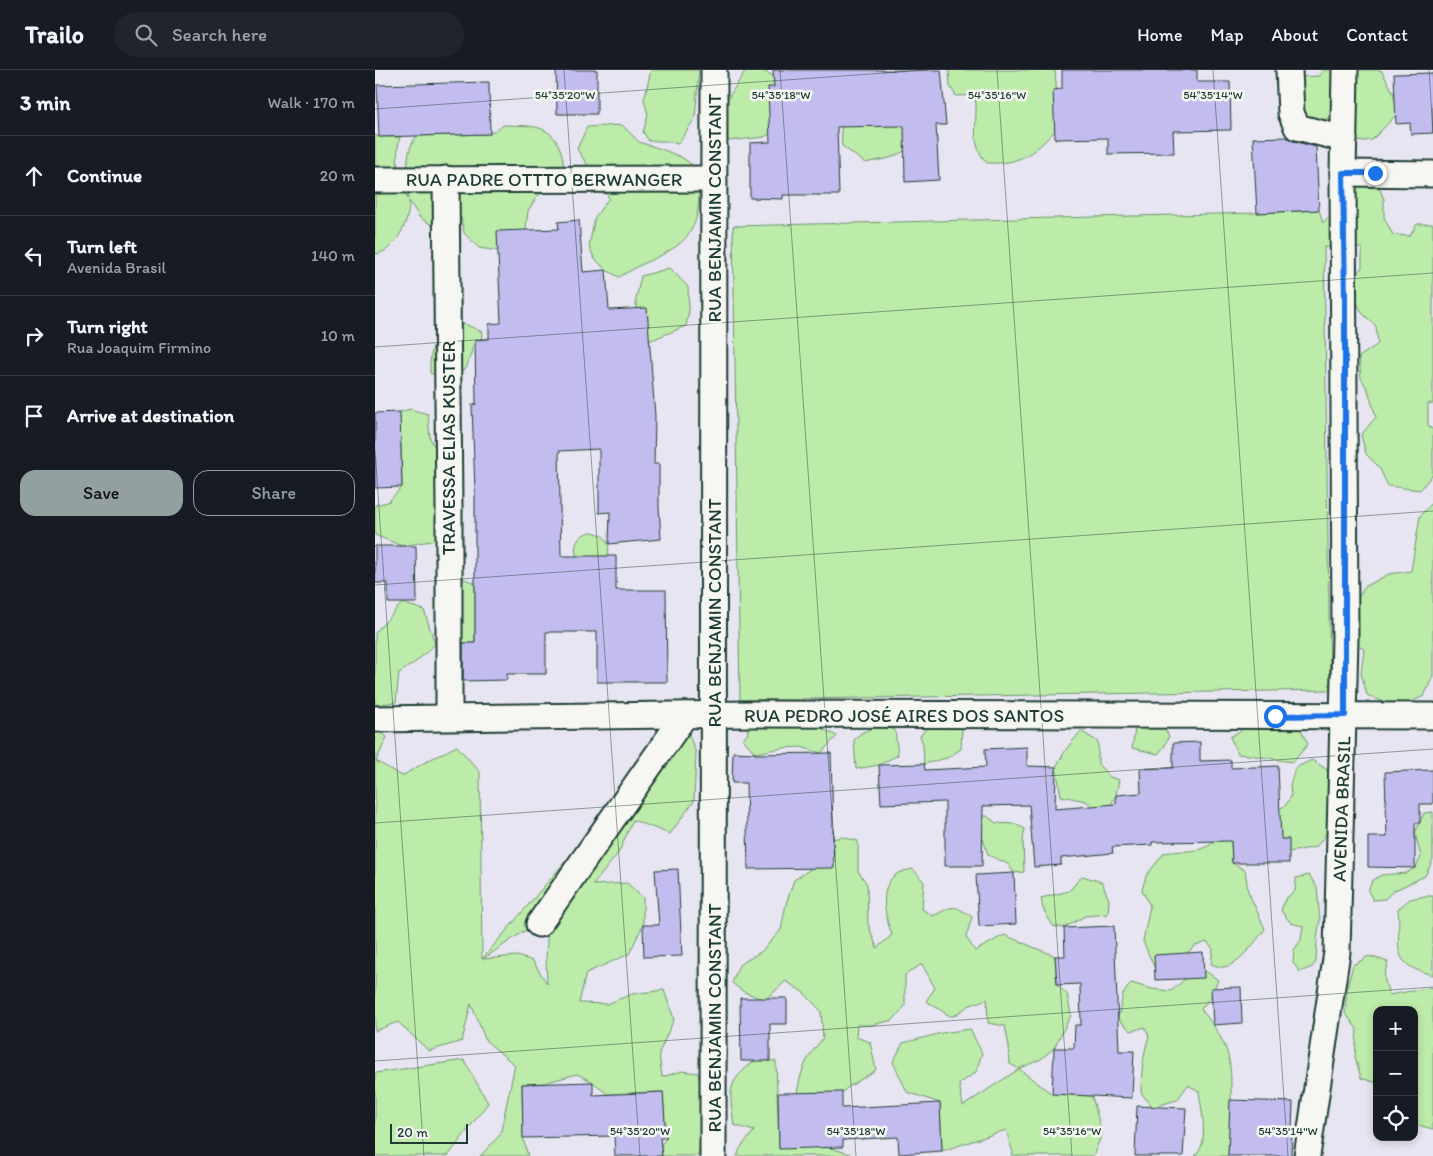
<!DOCTYPE html>
<meta charset="utf-8">
<style>
body{margin:0;font-family:Itim,sans-serif;background:#20242c;color:#f1f3f6}
.controls{position:absolute;right:15px;bottom:15px;display:grid;overflow:hidden;border-radius:10px;box-shadow:0 2px 8px #0003}
.controls button{width:45px;height:45px;display:grid;place-items:center;padding:0;border:0;border-bottom:1px solid #363941;background:#171b24;color:#f1f3f6;font:25px sans-serif}
.scale{position:absolute;left:15px;bottom:12px;width:78px;box-sizing:border-box;padding-left:5px;border:2px solid #1f3d34;border-top:0;font-size:14px;line-height:18px;white-space:nowrap;color:#1f3d34;-webkit-text-stroke:4px #f6f6f2;paint-order:stroke}
.stop{position:absolute;width:15px;height:15px;margin:-11px;border:4px solid #1a73e8;border-radius:50%;background:#fff}
.stop.end{background:#1a73e8;border-color:#fff;box-shadow:0 1px 5px #0008}
.list{margin:0;padding:0;list-style:none}
h2{display:flex;justify-content:space-between;align-items:center;height:65px;margin:0;padding:0 20px;font-size:21px}
h2 small{font-size:16px;font-weight:400;color:#9ea1a6}
.list li{display:grid;grid-template-columns:32px 1fr auto;gap:15px;align-items:center;box-sizing:border-box;height:80px;padding:0 20px;border-top:1px solid #363941}
.list b{display:block;font-size:19px;white-space:nowrap}
.list p{margin:0;font-size:16px;white-space:nowrap;color:#9ea1a6}
.list em{font-size:16px;font-style:normal;color:#9ea1a6}
.actions{display:flex;gap:10px;padding:15px 20px}
.actions a{flex:1;padding:11px 0;border:1px solid #92a19f;border-radius:15px;text-align:center;font-size:18px;color:#92a19f}
.actions .main{background:#92a19f;color:#111}
.icon{flex:none;width:28px;height:28px;fill:none;stroke:currentColor;stroke-width:2;stroke-linecap:round;stroke-linejoin:round}
.map{position:relative;flex:none;width:1058px;height:1086px;overflow:hidden}
header{display:flex;align-items:center;gap:30px;box-sizing:border-box;height:70px;padding:0 25px;background:#171b24;border-bottom:1px solid #363941}
header strong{font-size:24px}
nav{display:flex;gap:28px;margin-inline-start:auto;font-size:18px}
.search{width:350px;height:45px;background:#20242c;display:flex;align-items:center;gap:12px;box-sizing:border-box;padding:0 18px;border-radius:28px;color:#9ea1a6;font-size:19px}
main{display:flex}
aside{flex:1;background:#171b24}
.map>svg:first-child{display:block}
.green{fill:#bdebaa;stroke:#6e946f;fill-rule:evenodd}
.building{fill:#c3bcee;stroke:#1f3d34}
.lines{fill:none;stroke-linecap:round;stroke-linejoin:round}
.minor-casing{stroke:#1f3d34;stroke-width:29}
.minor{stroke:#f6f6f2;stroke-width:25}
.route{stroke:#1a73e8;stroke-width:6}
.ticks{fill:none;stroke:#1f3d34;stroke-width:1;stroke-opacity:0.45}
.labels{text-anchor:middle;stroke-width:5;stroke-linejoin:round;paint-order:stroke}
.street-label{font-size:19px;fill:#1f3d34;stroke:#f6f6f2}
.ticks-label{font-size:12px;text-anchor:middle;fill:#1f3d34;stroke:#f6f6f2;stroke-width:5;stroke-linejoin:round;paint-order:stroke}
</style>
<header>
<strong>Trailo</strong>
<div class="search"><svg class="icon" aria-label="search" viewBox="0 0 24 24"><circle cx="10" cy="10" r="6"/><path d="M15 15l6 6"/></svg>Search here</div>
<nav><a>Home</a><a>Map</a><a>About</a><a>Contact</a></nav>
</header>
<main>
<aside>
<h2>3 min<small>Walk · 170 m</small></h2>
<ul class="list">
<li><svg class="icon" aria-label="ahead" viewBox="0 0 24 24"><path d="M12 20V5M6 11l6-6 6 6"/></svg><div><b>Continue</b></div><em>20 m</em></li>
<li><svg class="icon" aria-label="left" viewBox="0 0 24 24"><path d="M17 20v-9H6M10 6l-5 5 5 5"/></svg><div><b>Turn left</b><p>Avenida Brasil</p></div><em>140 m</em></li>
<li><svg class="icon" aria-label="right" viewBox="0 0 24 24"><path d="M7 20v-9h11M14 6l5 5-5 5"/></svg><div><b>Turn right</b><p>Rua Joaquim Firmino</p></div><em>10 m</em></li>
<li><svg class="icon" aria-label="arrive" viewBox="0 0 24 24"><path d="M6 21V4h12l-3 4 3 4H6"/></svg><div><b>Arrive at destination</b></div></li>
</ul>
<div class="actions"><a class="main">Save</a><a>Share</a></div>
</aside>
<div class="map">
<svg width="1058" height="1086" viewBox="0 0 1058 1086">
<rect width="100%" height="100%" fill="#e7e5f1"/>
<filter id="ink" filterUnits="userSpaceOnUse"><feTurbulence type="fractalNoise" baseFrequency=".02" numOctaves="2"/><feDisplacementMap in="SourceGraphic" scale="10" xChannelSelector="R" yChannelSelector="G"/><feConvolveMatrix kernelMatrix="1 2 1 2 8 2 1 2 1" color-interpolation-filters="sRGB"/></filter>
<g filter="url(#ink)">
<g class="green">
<polygon points="276,0 324,0 320,48 303,74 292,71 274,71 268,62 273,45 269,30"/>
<polygon points="385,0 397,5 405,13 401,61 389,67 354,71 344,58 349,35 370,1"/>
<path d="M574 0H680L682 27 690 51C663 77 653 95 612 93 593 72 604 51 600 25L581 26 575 16Z"/>
<polygon points="947,0 1006,0 1018,22 1023,43 997,70 980,72 962,59 953,48 935,57 912,24 921,7 944,6"/>
<polygon points="538,32 536,78 515,88 490,93 467,76 466,51"/>
<path d="M129 55C141 56 157 54 169 60 188 69 190 94 188 113L162 126 153 141 151 159 138 183 104 178 89 163 86 147H71L59 156 45 148 34 131C34 135 34 140 33 143 30 159 18 182 0 184V65L4 67H25C19 90 24 108 33 129 35 107 27 84 42 66L114 64Z"/>
<path d="M247 55 264 72 289 80 308 88 322 99C323 112 325 126 323 139 319 170 298 180 272 192 263 196 253 202 244 207L231 200 219 188 214 176 220 147 234 128 202 79 212 57Z"/>
<polygon points="969,108 1000,108 1009,129 1009,147 1018,165 1035,166 1042,154 1058,154 1058,334 1053,333 1053,355 1058,360 1058,404 1045,420 1013,416 1004,397 991,384 986,365 1001,347 993,320 986,308 984,287 1003,274 1001,256 987,243 974,216 987,197 987,178 949,177 955,620 427,629 442,656 462,666 446,683 426,677 408,678 380,683 368,669 373,663 371,644 424,630 365,630 358,156 881,143 944,140 948,153 969,129"/>
<polygon points="295,198 313,217 314,241 311,256 274,271 261,253 261,229 266,206"/>
<path d="M90 254 107 262 106 270 100 271 91 299 72 308 55 303C55 287 56 264 74 257 79 256 85 255 90 254Z"/>
<polygon points="35,339 53,344 55,368 72,399 73,468 27,476 0,465 0,435 13,432 27,417 26,374 15,365 25,342"/>
<polygon points="1058,432 1058,606 1049,626 1023,638 992,625 986,603 989,579 975,570 975,539 991,516 1014,504 1036,501 1045,446"/>
<path d="M215 462C231 463 238 475 231 489L202 488C198 475 202 466 215 462Z"/>
<polygon points="87,508 100,513 100,573 84,573 73,513"/>
<polygon points="27,533 49,540 60,574 42,591 24,603 21,632 0,635 0,563"/>
<polygon points="559,649 587,657 586,679 572,688 549,694 548,674 545,666"/>
<polygon points="761,653 788,656 794,666 789,677 783,684 757,678"/>
<path d="M923 654 933 674 918 692C899 690 882 685 863 684L855 667 871 657Z"/>
<polygon points="505,655 520,660 523,685 504,695 481,699 479,670 486,663"/>
<path d="M0 660 12 667 1 691 27 706 54 690 82 676 105 702 107 889 260 710 313 662 321 683 319 731 295 764 258 750 244 782 218 815 252 813 268 828V855L254 884 211 903 204 933 232 934 257 924 289 920 299 949 284 983 287 1007 307 1001 323 1003 327 1027 329 1051 323 1086H287L286 1075 291 1068 288 1022 232 1024 218 1012 202 1004 169 1013 147 1014 148 1068 153 1086H105L125 1065 140 995 111 971 96 934 87 971 54 981 23 952 0 961ZM174 844 171 888 172 914 158 891 142 886 108 889Z"/>
<polygon points="706,661 723,672 723,694 735,707 744,710 741,725 730,746 711,731 686,726 681,697 692,678"/>
<polygon points="937,690 951,699 963,726 960,753 941,777 914,782 898,779 895,744 911,735 916,726 915,715 920,698"/>
<polygon points="1058,742 1058,789 1055,796 1050,806 1018,821 1010,829 998,830 993,821 997,811 1006,805 1031,803 1040,798 1046,787 1040,763 1049,743"/>
<polygon points="601,746 612,746 621,753 640,754 650,759 648,770 649,802 639,803 633,794 613,785"/>
<path d="M467 767 483 771V801L492 814 493 854 502 878 517 865C510 846 502 816 523 803 527 801 534 800 538 799L549 812 547 839 558 846C579 836 577 833 597 847L591 867 600 881 629 865 680 886 682 915 692 924 696 945 679 978 666 989 644 999 677 1024 717 1026 727 1064 718 1086H637L638 1083 631 1060 567 1081 565 1033 532 1022 518 992 528 973 567 963 595 959 607 983 601 1002 584 1014 588 1036 644 999 635 994 634 976 630 956 613 953 612 929 593 936 579 946H575L551 931 560 918 547 894 530 905V936L518 950 497 955H482L481 967 495 972 501 1000 472 1018 456 1032 434 1029 422 1023C427 996 431 989 448 968L446 941 429 923 411 911 390 930 369 922 357 913 364 895 387 881 406 860 411 834 419 810 437 798 446 771Z"/>
<path d="M844 769H856L857 793 870 800 873 821 890 859C882 870 862 897 848 897 844 897 839 895 836 894L838 879 832 872 820 876 812 883 780 899 768 871 775 836 767 820 771 806 789 783C814 779 822 785 844 769Z"/>
<polygon points="934,805 942,817 945,850 942,868 941,892 937,897 925,902 918,893 919,880 926,870 928,856 916,853 906,841 910,829 920,821 921,808"/>
<polygon points="707,806 727,812 734,830 733,844 710,846 689,858 678,856 668,839 666,828 694,821"/>
<path d="M1050 826H1058V905C1011 894 1027 875 1023 839L1035 829Z"/>
<polygon points="994,886 1013,892 1009,907 1014,925 1058,917 1058,1059 1039,1054 1039,940 1002,940 1002,1013 986,1008 980,987 982,959 970,943 972,918 978,895"/>
<path d="M829 900 843 910 836 927 826 939C836 952 847 966 852 982 860 1005 854 1060 853 1086H820C835 1073 826 1039 824 1021L813 1015 802 1030 778 1037 766 1023C766 1003 768 985 774 966L770 957 756 961 743 949 748 924 756 913 777 919 796 921 810 909Z"/>
<path d="M382 989 395 991H401L404 1078 429 1063 456 1078 475 1084V1086H362L366 1077 379 1061 359 1055C354 1018 351 1013 382 989Z"/>
<polygon points="89,990 113,1033 73,1086 0,1086 0,1003"/>
</g>
<g class="building">
<polygon points="181,0 222,0 222,44 182,44"/>
<polygon points="398,0 566,0 571,55 561,55 564,110 530,112 529,56 462,57 464,125 408,125 408,129 375,128 375,73 395,72 393,17 399,17"/>
<polygon points="687,0 822,0 822,12 855,12 856,60 798,61 799,83 733,84 733,68 680,69 678,20 687,19"/>
<polygon points="1058,3 1058,63 1036,64 1035,53 1021,54 1019,4"/>
<polygon points="114,12 115,64 4,67 2,15"/>
<polygon points="912,67 918,71 941,77 944,140 882,143 878,68"/>
<polygon points="204,150 208,202 231,200 234,240 272,238 280,346 279,394 284,394 284,436 286,469 234,474 235,442 224,443 224,379 184,381 186,486 241,486 241,520 291,520 292,612 222,612 222,562 171,562 171,604 132,604 132,610 88,611 88,573 100,573 100,421 97,335 101,334 100,270 114,269 114,254 126,253 122,161 184,159 183,152"/>
<polygon points="25,342 27,417 0,418 0,343"/>
<polygon points="0,476 41,476 42,533 13,533 13,513 0,513"/>
<polygon points="825,672 825,691 856,690 856,698 903,696 906,769 914,769 914,793 857,793 856,771 777,772 777,775 737,777 738,783 686,788 686,795 659,797 654,735 608,736 607,796 570,796 570,732 506,734 504,695 549,694 550,700 611,697 610,679 652,677 652,696 681,697 680,739 741,734 741,725 766,723 765,699 798,698 798,673"/>
<polygon points="358,682 380,683 380,684 456,683 459,798 373,799 371,713 357,713"/>
<polygon points="1058,700 1058,734 1045,734 1045,753 1040,753 1040,798 993,797 993,767 1012,767 1010,702"/>
<polygon points="303,799 307,886 269,887 268,855 284,855 280,800"/>
<polygon points="639,803 641,854 604,856 601,805"/>
<polygon points="739,856 744,981 759,981 757,1028 677,1024 679,978 699,978 700,955 706,955 705,914 682,915 680,886 690,886 689,858"/>
<polygon points="828,882 829,908 780,910 779,885"/>
<polygon points="866,917 867,953 838,955 836,918"/>
<polygon points="365,928 412,928 412,954 395,954 395,991 366,991"/>
<polygon points="218,1012 218,1025 288,1022 291,1068 285,1068 287,1086 240,1086 239,1066 148,1068 147,1014"/>
<polygon points="467,1022 467,1038 565,1033 567,1081 524,1084 523,1067 468,1070 468,1077 404,1079 403,1023"/>
<polygon points="855,1030 918,1032 916,1086 853,1086"/>
<polygon points="762,1036 811,1038 808,1086 760,1086"/>
</g>
<g class="lines">
<g class="minor-casing">
<g id="minor">
<polyline points="914,0 916,43 922,57 969,69"/>
<polyline points="968,103 1058,104"/>
<polyline points="71,109 74,436 74,647"/>
<polyline points="0,110 338,109"/>
<polyline points="0,649 374,644 1058,646"/>
<polyline points="164,854 310,645"/>
<polyline points="338,1086 339,0"/>
<polyline points="932,1086 962,882 970,569 968,103 970,0"/>
</g>
</g>
<use href="#minor" class="minor"/>
</g>
</g>
<g class="lines" filter="url(#ink)">
<polyline class="route" points="900,646 970,645 970,231 968,103 1000,103"/>
</g>
<path class="ticks" d="M189 0 265 1086M405 0 481 1086M622 0 697 1086M838 0 913 1086M1054 0 1058 63M0 39 552 0M0 277 1058 203M0 380 49 1086M0 515 1058 441M0 753 1058 679M0 991 1058 917"/>
<g class="labels">
<g class="street-label">
<text x="169" y="116">RUA PADRE OTTTO BERWANGER</text>
<text transform="translate(339 138) rotate(-90)" y="7">RUA BENJAMIN CONSTANT</text>
<text transform="translate(73 378) rotate(-90)" y="7">TRAVESSA ELIAS KUSTER</text>
<text transform="translate(339 543) rotate(-90)" y="7">RUA BENJAMIN CONSTANT</text>
<text x="529" y="652">RUA PEDRO JOSÉ AIRES DOS SANTOS</text>
<text transform="translate(966 739) rotate(-88)" y="7">AVENIDA BRASIL</text>
<text transform="translate(339 948) rotate(-90)" y="7">RUA BENJAMIN CONSTANT</text>
</g>
</g>
<g class="ticks-label">
<text x="190" y="29">54°35'20"W</text>
<text x="406" y="29">54°35'18"W</text>
<text x="622" y="29">54°35'16"W</text>
<text x="838" y="29">54°35'14"W</text>
<text x="265" y="1065">54°35'20"W</text>
<text x="481" y="1065">54°35'18"W</text>
<text x="697" y="1065">54°35'16"W</text>
<text x="913" y="1065">54°35'14"W</text>
</g>
</svg>
<div class="controls">
<button>+</button>
<button>−</button>
<button><svg class="icon" aria-label="locate" viewBox="0 0 24 24"><circle cx="12" cy="12" r="6"/><path d="M12 2v4M12 18v4M2 12h4M18 12h4"/></svg></button>
</div>
<div class="scale">20 m</div>
<div class="stop" style="left:900px;top:646px"></div>
<div class="stop end" style="left:1000px;top:103px"></div>
</div>
</main>
